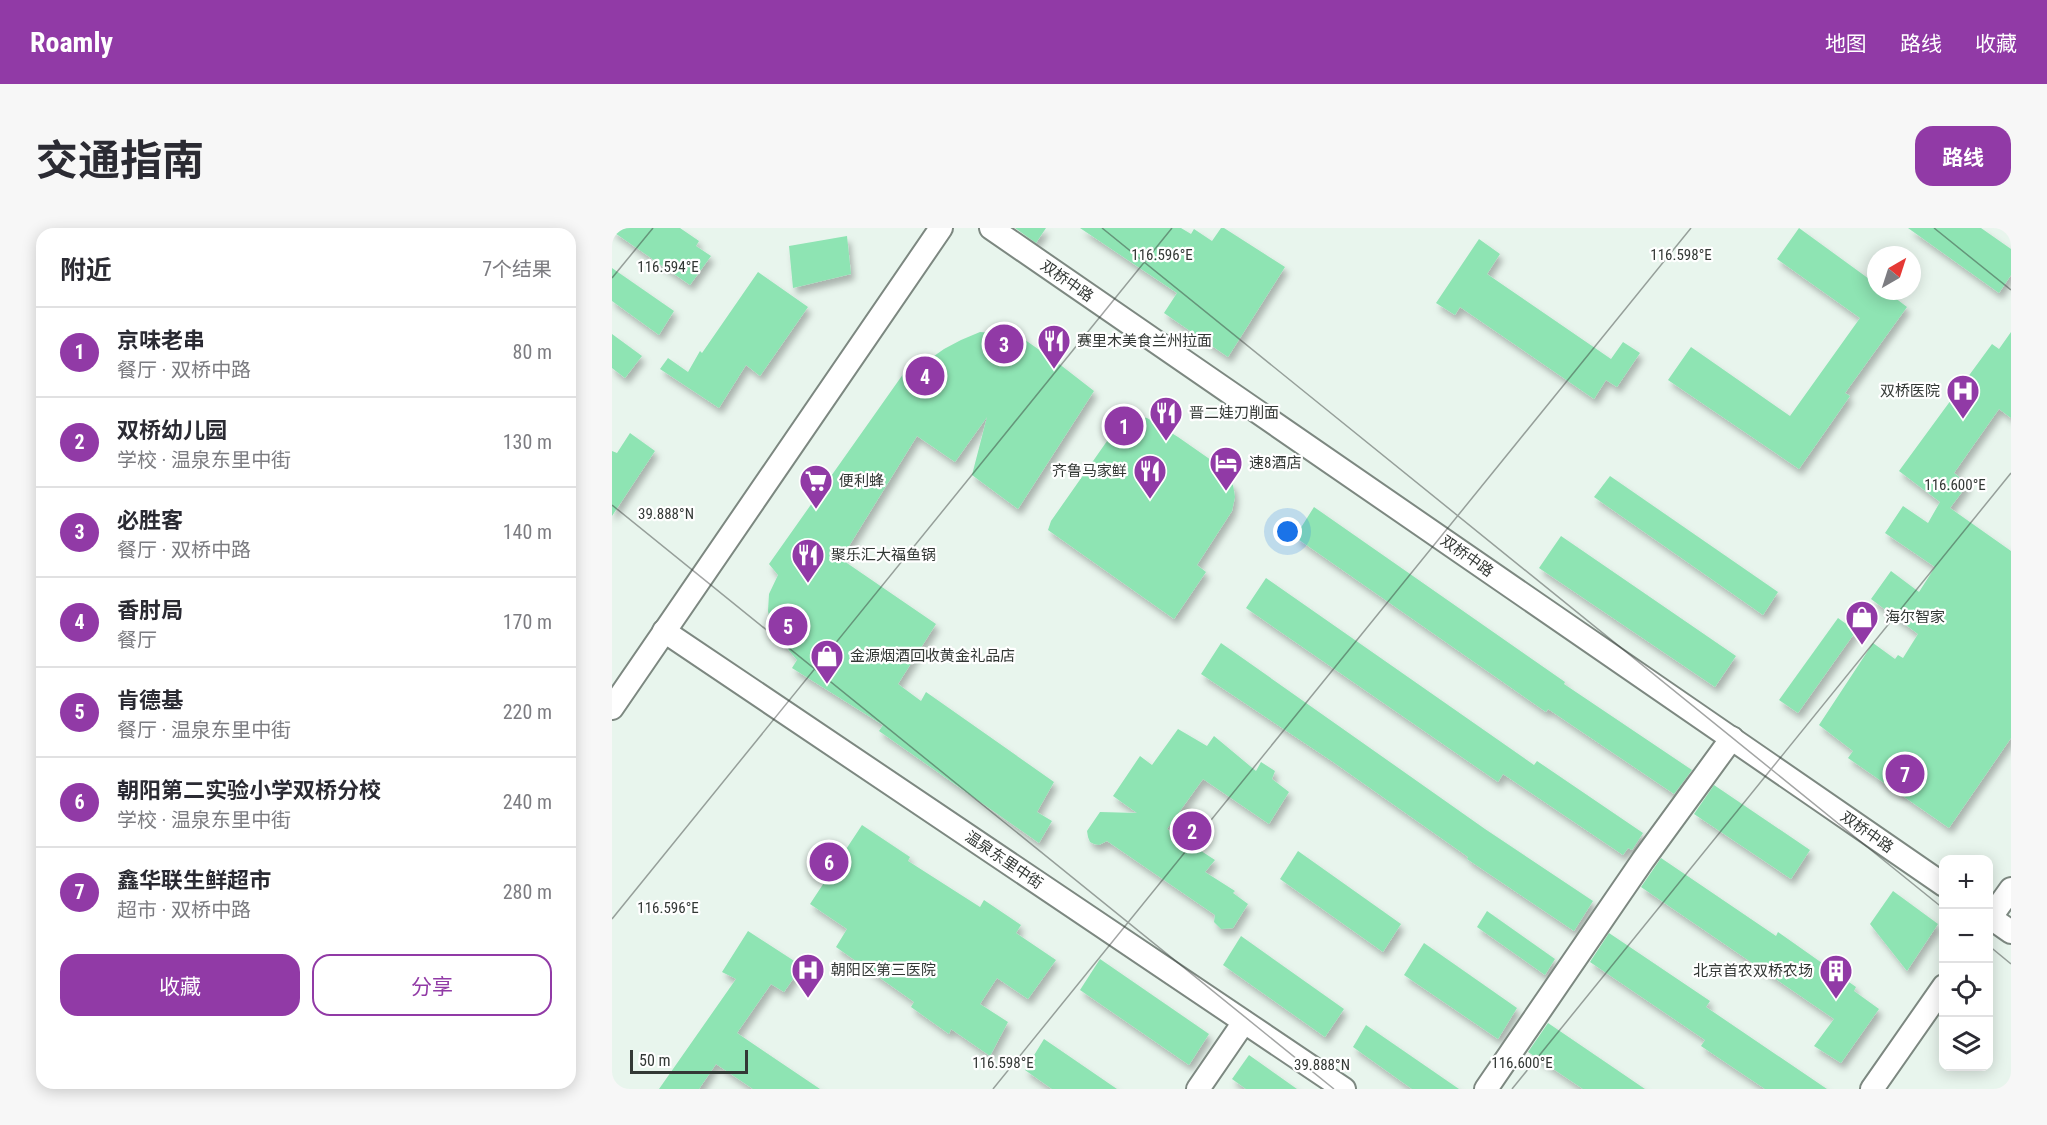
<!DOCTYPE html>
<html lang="zh">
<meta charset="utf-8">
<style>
body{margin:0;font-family:"Roboto Condensed","Noto Sans SC",sans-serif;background:#f7f7f7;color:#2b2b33}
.controls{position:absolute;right:18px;bottom:18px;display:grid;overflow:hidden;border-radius:12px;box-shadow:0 3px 15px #0003}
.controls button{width:54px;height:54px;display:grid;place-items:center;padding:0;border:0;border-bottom:2px solid #e1e1e2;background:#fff;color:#2b2b33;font:30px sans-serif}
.compass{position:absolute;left:1255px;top:18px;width:54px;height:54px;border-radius:50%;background:#fff;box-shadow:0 3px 15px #0003;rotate:39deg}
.scale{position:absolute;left:18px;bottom:15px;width:118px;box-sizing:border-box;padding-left:6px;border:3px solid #333835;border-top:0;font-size:16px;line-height:21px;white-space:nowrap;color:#333835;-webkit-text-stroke:4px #fff;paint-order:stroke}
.you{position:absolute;left:676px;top:304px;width:21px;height:21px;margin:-15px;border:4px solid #fff;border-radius:50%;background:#1a73e8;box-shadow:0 0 0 9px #1a73e833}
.badge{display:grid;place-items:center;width:39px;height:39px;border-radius:50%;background:#913aa6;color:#fff;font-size:20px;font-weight:700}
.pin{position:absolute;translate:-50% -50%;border:3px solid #fff;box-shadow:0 2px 6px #0006}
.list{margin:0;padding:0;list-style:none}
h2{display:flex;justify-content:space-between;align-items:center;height:78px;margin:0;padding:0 24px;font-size:26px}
h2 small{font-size:20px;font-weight:400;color:#7c7c81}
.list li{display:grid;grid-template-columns:39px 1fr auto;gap:18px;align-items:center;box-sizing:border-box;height:90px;padding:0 24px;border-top:2px solid #e1e1e2}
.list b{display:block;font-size:22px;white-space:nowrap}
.list p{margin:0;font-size:20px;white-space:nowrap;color:#7c7c81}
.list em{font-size:20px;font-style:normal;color:#7c7c81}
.actions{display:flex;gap:12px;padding:18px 24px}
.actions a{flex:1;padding:14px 0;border:2px solid #913aa6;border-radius:18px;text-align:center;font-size:21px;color:#913aa6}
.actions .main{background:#913aa6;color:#fff}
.icon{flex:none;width:33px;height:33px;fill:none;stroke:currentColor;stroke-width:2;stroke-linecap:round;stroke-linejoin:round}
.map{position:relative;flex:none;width:1399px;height:861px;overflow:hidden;border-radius:18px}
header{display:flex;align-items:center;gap:36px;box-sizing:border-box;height:84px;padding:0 30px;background:#913aa6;color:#fff}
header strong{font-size:28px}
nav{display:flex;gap:33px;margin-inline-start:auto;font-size:21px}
.intro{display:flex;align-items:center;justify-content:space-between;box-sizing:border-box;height:144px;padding:0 36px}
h1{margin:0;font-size:42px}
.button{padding:15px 27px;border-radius:18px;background:#913aa6;color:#fff;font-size:21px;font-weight:700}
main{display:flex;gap:36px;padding:0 36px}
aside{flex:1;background:#fff;border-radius:18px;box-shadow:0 3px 15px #0003}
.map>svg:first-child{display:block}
.building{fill:#8ee4b3;filter:url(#shadow)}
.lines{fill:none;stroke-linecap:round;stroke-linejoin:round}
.minor-casing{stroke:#7d8881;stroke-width:26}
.minor{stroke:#fff;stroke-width:22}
.ticks{fill:none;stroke:#333835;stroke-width:1.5;stroke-opacity:0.45}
.labels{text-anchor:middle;stroke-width:4.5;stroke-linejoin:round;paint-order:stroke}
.street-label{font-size:15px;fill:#333835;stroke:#fff}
.poi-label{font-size:15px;fill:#333835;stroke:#fff;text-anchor:start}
.ticks-label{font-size:15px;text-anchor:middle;fill:#333835;stroke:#fff;stroke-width:4.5;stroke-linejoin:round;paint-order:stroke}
</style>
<header>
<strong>Roamly</strong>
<nav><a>地图</a><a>路线</a><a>收藏</a></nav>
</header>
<div class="intro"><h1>交通指南</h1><a class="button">路线</a></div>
<main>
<aside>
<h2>附近<small>7个结果</small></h2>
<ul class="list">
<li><span class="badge">1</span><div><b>京味老串</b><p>餐厅 · 双桥中路</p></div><em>80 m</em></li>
<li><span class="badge">2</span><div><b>双桥幼儿园</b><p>学校 · 温泉东里中街</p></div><em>130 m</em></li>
<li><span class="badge">3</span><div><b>必胜客</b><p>餐厅 · 双桥中路</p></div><em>140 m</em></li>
<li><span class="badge">4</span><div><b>香肘局</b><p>餐厅</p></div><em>170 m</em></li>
<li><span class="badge">5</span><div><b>肯德基</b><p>餐厅 · 温泉东里中街</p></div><em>220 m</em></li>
<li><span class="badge">6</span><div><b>朝阳第二实验小学双桥分校</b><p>学校 · 温泉东里中街</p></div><em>240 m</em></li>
<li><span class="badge">7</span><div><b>鑫华联生鲜超市</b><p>超市 · 双桥中路</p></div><em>280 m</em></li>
</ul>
<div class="actions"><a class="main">收藏</a><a>分享</a></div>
</aside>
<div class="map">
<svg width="1399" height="861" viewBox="0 0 1399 861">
<defs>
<filter id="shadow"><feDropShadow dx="3.5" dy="6" stdDeviation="3" flood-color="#0004"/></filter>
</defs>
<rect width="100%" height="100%" fill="#e8f5ed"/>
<g class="building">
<polygon points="0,0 68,0 87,13 84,18 99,28 78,57 0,3"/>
<polygon points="403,0 434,0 424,15"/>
<polygon points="468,0 569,0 579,6 582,1 600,13 609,0 612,0 673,39 616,129 552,85 565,65"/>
<polygon points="1187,0 1264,56 1264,63 1274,63 1295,79 1233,165 1238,168 1187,241 1056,152 1079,119 1178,188 1248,90 1165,31"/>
<polygon points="1296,0 1369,0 1399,21 1399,47 1387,65"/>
<polygon points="235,8 239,46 181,60 177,18"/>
<polygon points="867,11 888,26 875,46 999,131 1011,114 1028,125 1005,159 994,152 982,171 848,79 843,87 824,75"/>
<polygon points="0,40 62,83 47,107 0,73"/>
<polygon points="146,44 196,79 148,148 134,137 107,180 48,141 56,130 76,144 88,123 90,125"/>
<polygon points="368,104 406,107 446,135 482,163 406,281 360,247 375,189 343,234 305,208 229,331 324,396 286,456 309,473 314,464 442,554 425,584 440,593 427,615 267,503 271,497 180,440 185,432 160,402 156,383 157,366 166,347 157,336 294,142 303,147 315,133 332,121 349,112"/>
<polygon points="1399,104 1399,190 1387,181 1342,245 1356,256 1338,280 1399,323 1399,510 1337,600 1236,530 1241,523 1207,497 1261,415 1283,431 1286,427 1291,430 1306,406 1259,371 1279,343 1307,364 1323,339 1273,305 1291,278 1316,295 1328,274 1287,243 1380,116 1387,121"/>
<polygon points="0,106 30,128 13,150 0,140"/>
<polygon points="514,186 535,190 566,209 609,239 604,243 621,257 623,269 620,283 585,337 594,344 562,391 436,302 439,293"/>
<polygon points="18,205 43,223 0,288 0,223 5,225"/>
<polygon points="998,248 1166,364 1151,387 982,269"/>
<polygon points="702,279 953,454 952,456 1074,538 1080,542 1062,566 936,481 934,484 683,309"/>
<polygon points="949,308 1124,428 1103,459 927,340"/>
<polygon points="654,350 922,537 925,533 1031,605 1020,622 1016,620 1011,627 891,546 886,554 634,380"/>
<polygon points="1226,390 1244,403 1186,485 1167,472"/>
<polygon points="609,415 873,601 981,673 962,703 855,631 856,629 721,534 589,446"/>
<polygon points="566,501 595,518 602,508 644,543 649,534 663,543 660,551 677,564 657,596 591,551 555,601 603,632 593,644 623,663 621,665 636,676 621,700 609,701 602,694 603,687 495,613 487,617 482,616 478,614 476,609 475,603 488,584 525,585 501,568 528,528 540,537"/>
<polygon points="1102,557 1198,622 1179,651 1082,586"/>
<polygon points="250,597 298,629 296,633 368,679 372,672 409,697 404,705 444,732 416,771 385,750 368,776 396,794 378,828 339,801 337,806 299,779 302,774 224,719 235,701 198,676"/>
<polygon points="686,623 789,696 771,724 668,651"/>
<polygon points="1049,630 1164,708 1166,704 1244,759 1242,763 1267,781 1229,835 1202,818 1222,791 1029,659"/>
<polygon points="1281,663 1326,696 1295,743 1258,696"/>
<polygon points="875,683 943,731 933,747 865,699"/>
<polygon points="136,703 190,738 172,764 159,756 125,805 208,861 141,861 104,836 87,861 47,861 124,751 110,744"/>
<polygon points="997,705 1098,773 1094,779 1215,861 1153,861 1089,818 1093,812 978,734"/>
<polygon points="629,708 732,781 713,809 611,737"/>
<polygon points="812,715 905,780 886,811 792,747"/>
<polygon points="488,731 597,806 577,837 468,762"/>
<polygon points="936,795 1033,861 971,861 916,824"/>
<polygon points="754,797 847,861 800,861 741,819"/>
<polygon points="432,811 505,861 440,861 413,842"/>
<polygon points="637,827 685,861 634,861 620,851"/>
</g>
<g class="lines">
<g class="minor-casing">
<g id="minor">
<polyline points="379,0 1332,657"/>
<polyline points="52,403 732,861"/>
<polyline points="0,480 329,0"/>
<polyline points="1376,688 1399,704"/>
<polyline points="1376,693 1399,661"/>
<polyline points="586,861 632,794"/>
<polyline points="874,861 1031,632 1120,510"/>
<polyline points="1260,861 1332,758"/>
</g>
</g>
<use href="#minor" class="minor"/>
</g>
<path class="ticks" d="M490 0 1332 681M1322 0 1399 62M0 50 41 0M0 277 722 861M0 691 560 0M1376 717 1399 736M381 861 1079 0M900 861 1399 245"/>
<defs>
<g id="restaurant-pin" transform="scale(1.725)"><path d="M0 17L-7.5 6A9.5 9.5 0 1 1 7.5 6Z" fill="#913aa6" stroke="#fff"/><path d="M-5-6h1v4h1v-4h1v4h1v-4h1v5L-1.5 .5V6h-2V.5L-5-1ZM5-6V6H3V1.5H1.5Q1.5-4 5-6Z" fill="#fff"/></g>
<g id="hospital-pin" transform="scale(1.725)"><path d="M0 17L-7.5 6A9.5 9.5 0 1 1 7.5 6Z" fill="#913aa6" stroke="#fff"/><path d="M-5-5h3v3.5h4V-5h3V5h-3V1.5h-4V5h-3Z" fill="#fff"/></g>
<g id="hotel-pin" transform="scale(1.725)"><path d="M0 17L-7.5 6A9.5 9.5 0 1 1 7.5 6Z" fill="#913aa6" stroke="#fff"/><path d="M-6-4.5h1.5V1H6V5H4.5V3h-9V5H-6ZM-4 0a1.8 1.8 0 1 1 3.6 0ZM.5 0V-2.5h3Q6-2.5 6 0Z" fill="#fff"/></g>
<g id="supermarket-pin" transform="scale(1.725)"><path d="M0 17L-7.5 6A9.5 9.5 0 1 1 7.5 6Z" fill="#913aa6" stroke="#fff"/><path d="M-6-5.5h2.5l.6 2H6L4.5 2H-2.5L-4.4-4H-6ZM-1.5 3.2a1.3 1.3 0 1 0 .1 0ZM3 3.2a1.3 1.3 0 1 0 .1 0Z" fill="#fff"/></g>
<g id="shop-pin" transform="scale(1.725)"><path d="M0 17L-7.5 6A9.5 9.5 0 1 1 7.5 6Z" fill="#913aa6" stroke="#fff"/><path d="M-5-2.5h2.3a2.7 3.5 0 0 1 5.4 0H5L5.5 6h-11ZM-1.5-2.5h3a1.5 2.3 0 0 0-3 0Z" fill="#fff"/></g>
<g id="building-pin" transform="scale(1.725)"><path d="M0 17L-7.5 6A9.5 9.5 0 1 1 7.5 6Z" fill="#913aa6" stroke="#fff"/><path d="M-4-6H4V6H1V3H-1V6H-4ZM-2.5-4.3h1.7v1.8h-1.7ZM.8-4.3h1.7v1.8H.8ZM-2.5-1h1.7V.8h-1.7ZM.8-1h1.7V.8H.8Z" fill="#fff"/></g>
</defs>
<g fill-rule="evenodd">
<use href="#restaurant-pin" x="442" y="113"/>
<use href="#hospital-pin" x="1351" y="163"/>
<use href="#restaurant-pin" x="554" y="185"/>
<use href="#hotel-pin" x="614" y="235"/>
<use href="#restaurant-pin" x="538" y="243"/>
<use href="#supermarket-pin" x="204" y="253"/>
<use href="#restaurant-pin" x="196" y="327"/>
<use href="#shop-pin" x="1250" y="389"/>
<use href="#shop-pin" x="215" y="428"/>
<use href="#hospital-pin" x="196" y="742"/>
<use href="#building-pin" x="1224" y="743"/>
</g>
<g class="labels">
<g class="street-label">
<text transform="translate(455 53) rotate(35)" y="5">双桥中路</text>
<text transform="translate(855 328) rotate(35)" y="5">双桥中路</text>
<text transform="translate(1255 604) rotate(35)" y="5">双桥中路</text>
<text transform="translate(392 632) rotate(34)" y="5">温泉东里中街</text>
</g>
<g class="poi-label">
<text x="465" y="118">赛里木美食兰州拉面</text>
<text x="1328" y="168" text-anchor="end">双桥医院</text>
<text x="577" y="190">晋二娃刀削面</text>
<text x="637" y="240">速8酒店</text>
<text x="515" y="248" text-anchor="end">齐鲁马家鲜</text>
<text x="227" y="258">便利蜂</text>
<text x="219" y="332">聚乐汇大福鱼锅</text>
<text x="1273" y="394">海尔智家</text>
<text x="238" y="433">金源烟酒回收黄金礼品店</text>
<text x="219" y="747">朝阳区第三医院</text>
<text x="1201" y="748" text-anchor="end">北京首农双桥农场</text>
</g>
</g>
<g class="ticks-label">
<text x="550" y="32">116.596°E</text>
<text x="1069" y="32">116.598°E</text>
<text x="56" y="44">116.594°E</text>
<text x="1343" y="262">116.600°E</text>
<text x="54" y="291">39.888°N</text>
<text x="56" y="685">116.596°E</text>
<text x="391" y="840">116.598°E</text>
<text x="910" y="840">116.600°E</text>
<text x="710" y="842">39.888°N</text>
</g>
</svg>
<div class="controls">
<button>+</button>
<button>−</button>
<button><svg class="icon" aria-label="locate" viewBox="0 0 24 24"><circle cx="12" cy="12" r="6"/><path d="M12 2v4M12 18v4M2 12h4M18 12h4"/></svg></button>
<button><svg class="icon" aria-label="layers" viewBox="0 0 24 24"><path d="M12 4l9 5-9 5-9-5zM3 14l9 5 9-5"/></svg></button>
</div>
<svg class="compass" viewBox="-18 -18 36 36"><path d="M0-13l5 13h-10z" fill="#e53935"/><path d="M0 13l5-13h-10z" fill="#7c7c81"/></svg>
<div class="scale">50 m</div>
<div class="you"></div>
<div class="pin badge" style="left:512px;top:198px">1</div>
<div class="pin badge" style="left:580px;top:603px">2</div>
<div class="pin badge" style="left:392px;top:116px">3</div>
<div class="pin badge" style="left:313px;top:148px">4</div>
<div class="pin badge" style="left:176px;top:398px">5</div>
<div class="pin badge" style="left:217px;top:634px">6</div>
<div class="pin badge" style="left:1293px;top:546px">7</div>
</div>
</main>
